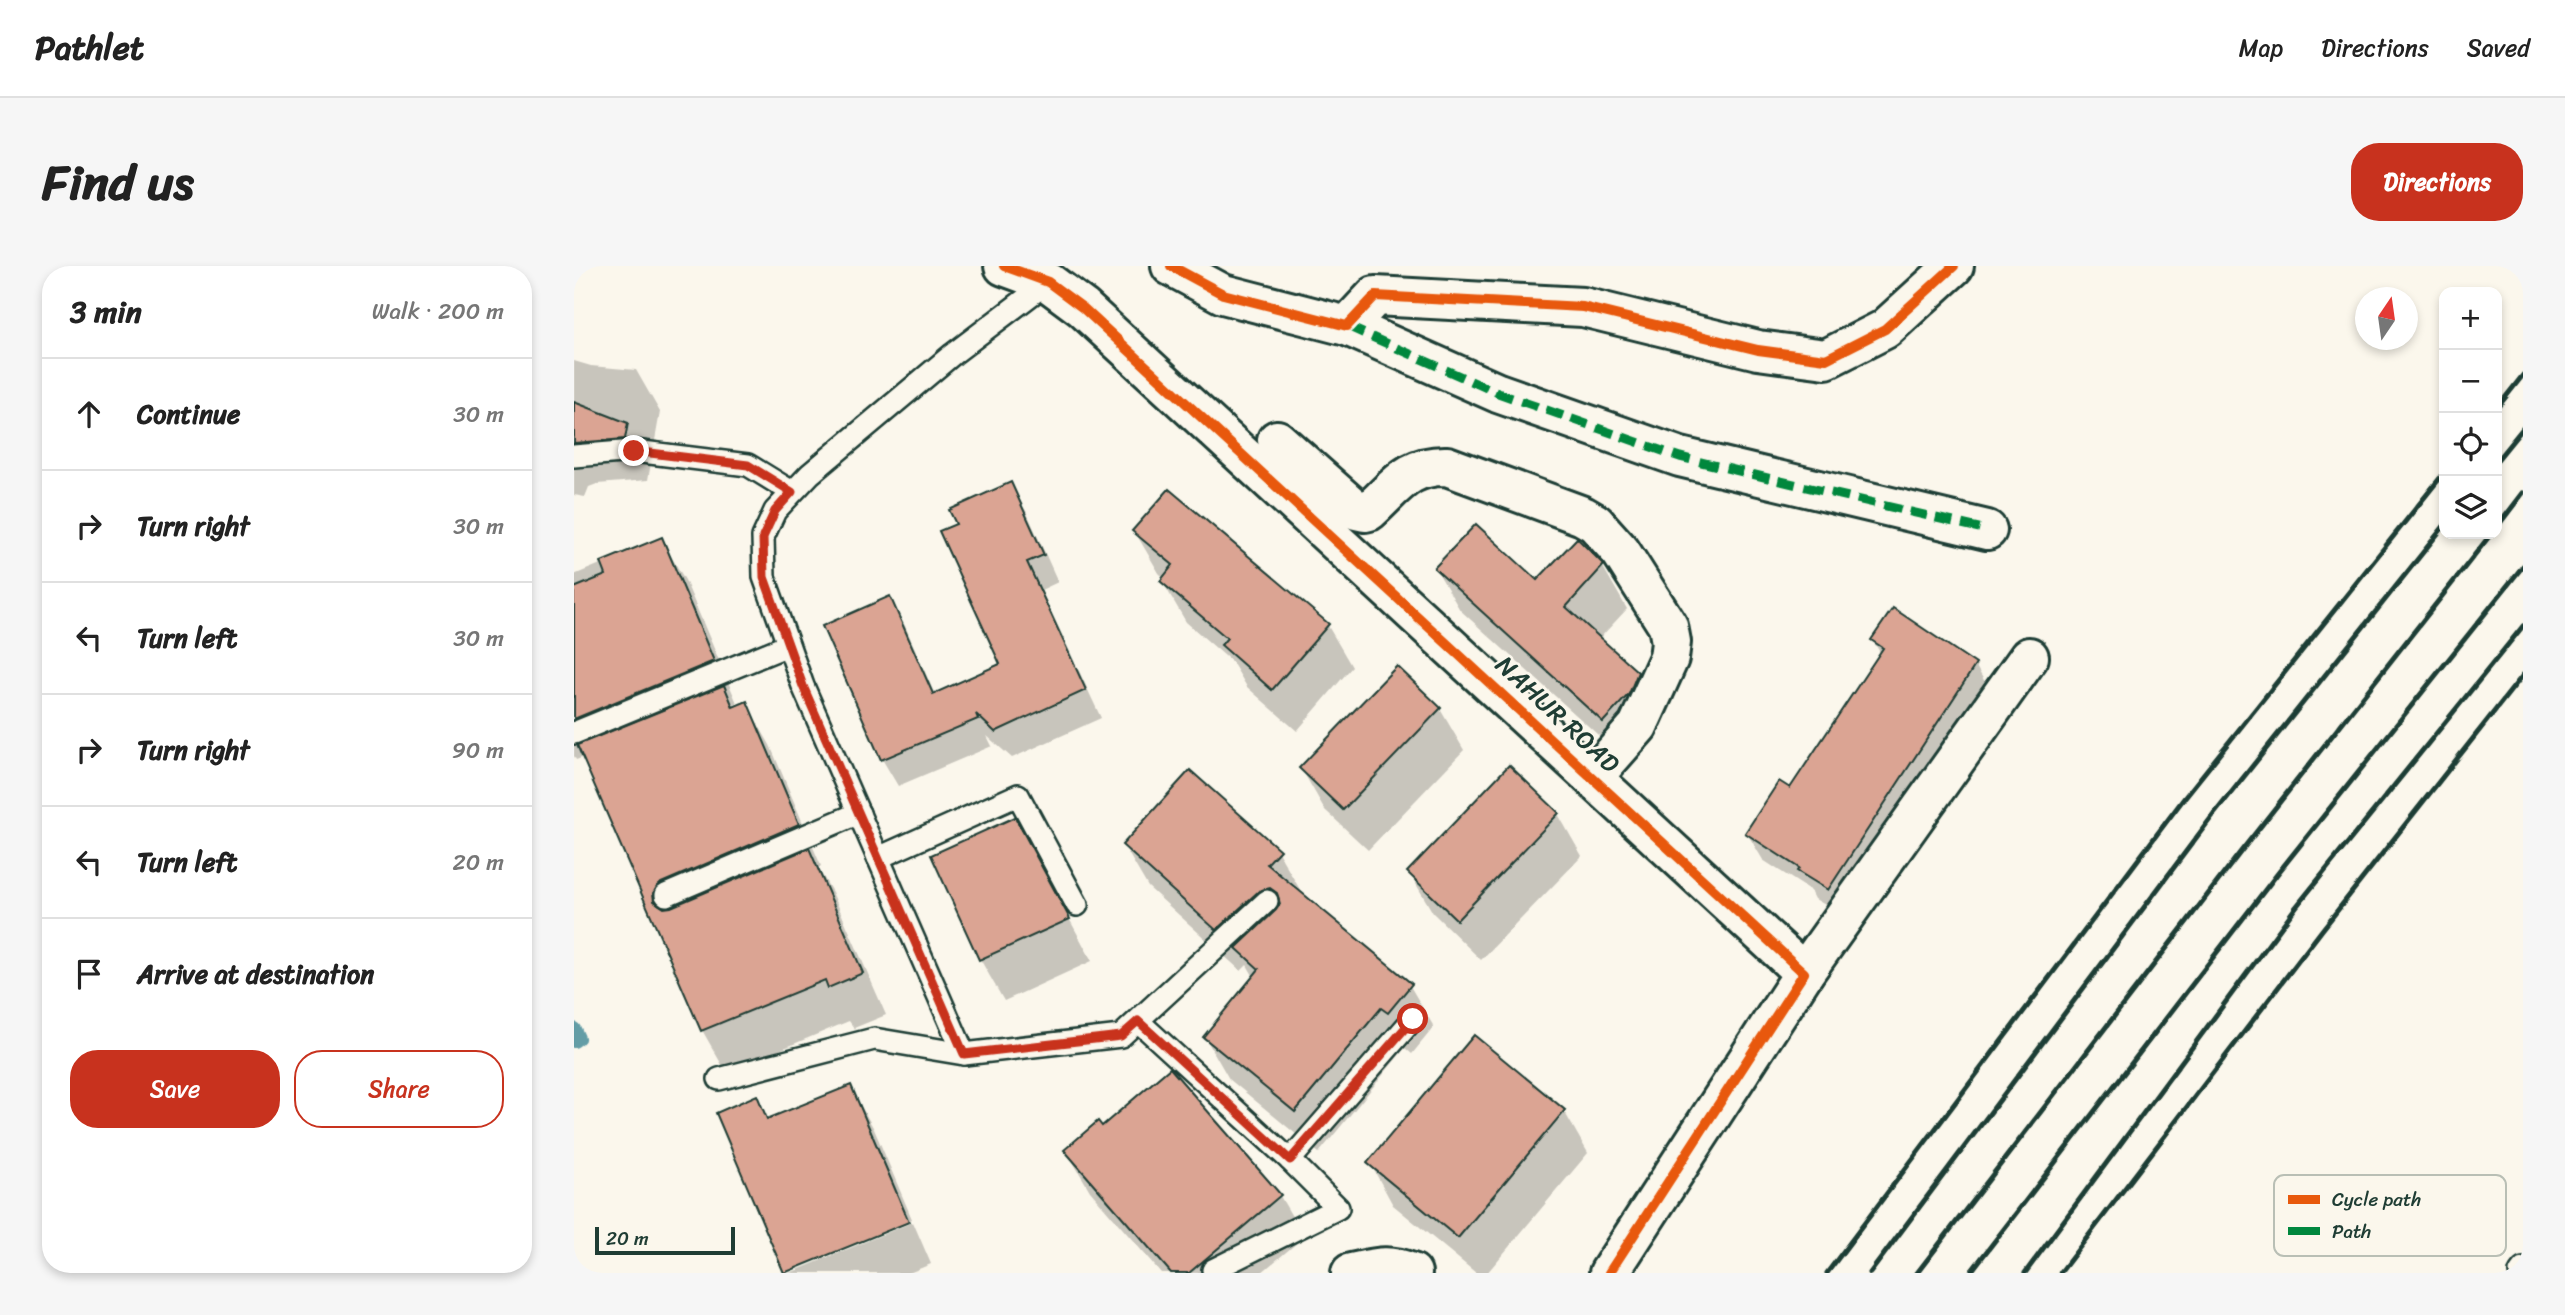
<!DOCTYPE html>
<meta charset="utf-8">
<style>
body{margin:0;font-family:Sriracha,sans-serif;background:#f6f6f6;color:#222}
.controls{position:absolute;right:21px;top:21px;display:grid;overflow:hidden;border-radius:14px;box-shadow:0 4px 10px #0003}
.controls button{width:63px;height:63px;display:grid;place-items:center;padding:0;border:0;border-bottom:2px solid #e0e0e0;background:#fff;color:#222;font:35px sans-serif}
.compass{position:absolute;left:1781px;top:21px;width:63px;height:63px;border-radius:50%;background:#fff;box-shadow:0 4px 10px #0003;rotate:13deg}
.scale{position:absolute;left:21px;bottom:18px;width:140px;box-sizing:border-box;padding-left:7px;border:4px solid #1f3d34;border-top:0;font-size:19px;line-height:24px;white-space:nowrap;color:#1f3d34;-webkit-text-stroke:5px #fbf7ec;paint-order:stroke}
.stop{position:absolute;width:21px;height:21px;margin:-16px;border:5px solid #c8321e;border-radius:50%;background:#fff}
.stop.end{background:#c8321e;border-color:#fff;box-shadow:0 2px 7px #0008}
.list{margin:0;padding:0;list-style:none}
h2{display:flex;justify-content:space-between;align-items:center;height:91px;margin:0;padding:0 28px;font-size:30px}
h2 small{font-size:23px;font-weight:400;color:#767676}
.list li{display:grid;grid-template-columns:46px 1fr auto;gap:21px;align-items:center;box-sizing:border-box;height:112px;padding:0 28px;border-top:2px solid #e0e0e0}
.list b{display:block;font-size:26px;white-space:nowrap}
.list em{font-size:23px;font-style:normal;color:#767676}
.actions{display:flex;gap:14px;padding:21px 28px}
.actions a{flex:1;padding:16px 0;border:2px solid #c8321e;border-radius:28px;text-align:center;font-size:24px;color:#c8321e}
.actions .main{background:#c8321e;color:#fff}
.icon{flex:none;width:38px;height:38px;fill:none;stroke:currentColor;stroke-width:2;stroke-linecap:round;stroke-linejoin:round}
.map{position:relative;flex:none;width:1949px;height:1007px;overflow:hidden;border-radius:28px}
header{display:flex;align-items:center;gap:42px;box-sizing:border-box;height:98px;padding:0 35px;background:#fff;border-bottom:2px solid #e0e0e0}
header strong{font-size:33px}
nav{display:flex;gap:38px;margin-inline-start:auto;font-size:24px}
.intro{display:flex;align-items:center;justify-content:space-between;box-sizing:border-box;height:168px;padding:0 42px}
h1{margin:0;font-size:49px}
.button{padding:18px 32px;border-radius:28px;background:#c8321e;color:#fff;font-size:24px;font-weight:700}
main{display:flex;gap:42px;padding:0 42px}
aside{flex:1;background:#fff;border-radius:28px;box-shadow:0 4px 10px #0003}
.map>svg:first-child{display:block}
.shadow{fill:#0003}
.lines{fill:none;stroke-linecap:round;stroke-linejoin:round}
.stream{stroke:#639da6;stroke-width:14}
.building{fill:#dba493;stroke:#1f3d34;stroke-width:2}
.lane-casing{stroke:#1f3d34;stroke-width:26}
.street-casing{stroke:#1f3d34;stroke-width:44}
.lane{stroke:#fbf7ec;stroke-width:21}
.street{stroke:#fbf7ec;stroke-width:38}
.rail{stroke:#1f3d34;stroke-width:5}
.quiet{stroke:#00873e;stroke-width:9;stroke-dasharray:18 9;stroke-linecap:butt}
.cycleway-casing{stroke:#fbf7ec;stroke-width:15}
.cycleway{stroke:#e8590c;stroke-width:10}
.route{stroke:#c8321e;stroke-width:9}
.labels{text-anchor:middle;stroke-width:5;stroke-linejoin:round;paint-order:stroke}
.street-label{font-size:26px;fill:#1f3d34;stroke:#fbf7ec}
.key{fill:#fbf7ec;stroke:#b9bfb5;stroke-width:2}
.key-label{font-size:19px;fill:#1f3d34}
</style>
<header>
<strong>Pathlet</strong>
<nav><a>Map</a><a>Directions</a><a>Saved</a></nav>
</header>
<div class="intro"><h1>Find us</h1><a class="button">Directions</a></div>
<main>
<aside>
<h2>3 min<small>Walk · 200 m</small></h2>
<ul class="list">
<li><svg class="icon" aria-label="ahead" viewBox="0 0 24 24"><path d="M12 20V5M6 11l6-6 6 6"/></svg><div><b>Continue</b></div><em>30 m</em></li>
<li><svg class="icon" aria-label="right" viewBox="0 0 24 24"><path d="M7 20v-9h11M14 6l5 5-5 5"/></svg><div><b>Turn right</b></div><em>30 m</em></li>
<li><svg class="icon" aria-label="left" viewBox="0 0 24 24"><path d="M17 20v-9H6M10 6l-5 5 5 5"/></svg><div><b>Turn left</b></div><em>30 m</em></li>
<li><svg class="icon" aria-label="right" viewBox="0 0 24 24"><path d="M7 20v-9h11M14 6l5 5-5 5"/></svg><div><b>Turn right</b></div><em>90 m</em></li>
<li><svg class="icon" aria-label="left" viewBox="0 0 24 24"><path d="M17 20v-9H6M10 6l-5 5 5 5"/></svg><div><b>Turn left</b></div><em>20 m</em></li>
<li><svg class="icon" aria-label="arrive" viewBox="0 0 24 24"><path d="M6 21V4h12l-3 4 3 4H6"/></svg><div><b>Arrive at destination</b></div></li>
</ul>
<div class="actions"><a class="main">Save</a><a>Share</a></div>
</aside>
<div class="map">
<svg width="1949" height="1007" viewBox="0 0 1949 1007">
<rect width="100%" height="100%" fill="#fbf7ec"/>
<filter id="ink" filterUnits="userSpaceOnUse"><feTurbulence type="fractalNoise" baseFrequency=".0143" numOctaves="2"/><feDisplacementMap in="SourceGraphic" scale="14" xChannelSelector="R" yChannelSelector="G"/><feConvolveMatrix kernelMatrix="1 2 1 2 8 2 1 2 1" color-interpolation-filters="sRGB"/></filter>
<g filter="url(#ink)">
<g class="shadow">
<polygon points="0,95 17,100 62,104 86,146 74,214 23,218 15,221 11,231 0,229"/>
<polygon points="436,218 452,245 484,316 467,324 527,452 438,492 413,470 418,480 324,520 308,493 316,333 331,360 361,429 429,399 384,259"/>
<polygon points="561,266 754,360 778,401 723,465 673,421 658,396 612,356 588,315 590,312 585,307"/>
<polygon points="87,273 111,314 163,437 159,438 161,442 172,437 196,479 247,600 244,602 258,626 312,749 280,762 275,755 152,806 128,764 10,491 2,494 0,490 0,309"/>
<polygon points="1006,276 1029,301 1053,343 1025,373 1063,408 1087,449 1054,496 886,344 862,303 964,317"/>
<polygon points="1299,375 1401,399 1417,426 1270,650 1241,633 1237,625 1189,594 1173,567 1216,525 1307,388"/>
<polygon points="866,443 890,484 794,584 751,544 727,502"/>
<polygon points="935,502 984,548 1008,590 907,694 859,647 835,606"/>
<polygon points="550,580 704,586 728,627 727,629 836,720 860,761 838,788 831,782 745,887 655,813 631,771 680,711 673,699 667,705 574,621"/>
<polygon points="359,590 464,595 518,695 430,735 406,693"/>
<polygon points="900,772 990,845 1014,887 913,1007 902,1007 819,939 796,897"/>
<polygon points="276,821 300,863 338,953 212,1007 144,848 182,832 195,854"/>
<polygon points="528,862 706,930 730,971 687,1007 587,1007 516,925 492,884"/>
<polygon points="339,956 357,998 335,1007 216,1007"/>
</g>
<g class="lines">
<polyline class="stream" points="0,763 4,772 0,775"/>
</g>
<g class="building">
<polygon points="0,136 54,157 51,173 0,177"/>
<polygon points="437,216 470,289 453,296 512,424 421,466 402,448 404,453 307,494 248,360 316,330 359,428 426,398 365,265 382,258 375,244"/>
<polygon points="595,223 755,358 698,424 647,379 653,372 586,315 599,299 558,265"/>
<polygon points="902,258 963,314 1003,272 1030,299 992,341 1064,406 1055,428 1029,456 860,302"/>
<polygon points="88,271 140,395 0,453 0,322 32,309 27,296"/>
<polygon points="1319,342 1402,398 1254,624 1223,605 1225,602 1171,567 1205,515 1216,522 1309,382 1297,374"/>
<polygon points="823,400 867,442 769,544 725,502"/>
<polygon points="150,419 159,441 173,435 225,558 87,617 79,627 80,635 90,642 97,641 235,582 289,707 254,722 251,714 127,765 3,479"/>
<polygon points="935,499 985,547 883,654 833,606"/>
<polygon points="616,504 706,584 693,598 838,718 814,747 807,742 721,846 629,771 685,703 662,682 702,644 706,638 703,627 696,622 685,625 642,664 548,579"/>
<polygon points="441,551 496,653 405,694 357,589"/>
<polygon points="900,769 991,844 884,972 793,897"/>
<polygon points="596,802 707,929 615,1007 597,1007 490,884 524,855 528,860"/>
<polygon points="277,819 335,956 210,1007 142,847 183,829 193,853"/>
</g>
<g class="lines">
<g class="lane-casing">
<g id="lane">
<polyline points="0,190 60,185 174,199 218,226"/>
<polyline points="0,467 214,379"/>
<polyline points="304,592 444,529 503,639"/>
<polyline points="92,629 285,547"/>
<polyline points="564,755 716,894 839,753"/>
<polyline points="390,788 229,420 190,311 189,271 201,245 236,208 379,88 474,16"/>
<polyline points="145,813 300,773 390,788 547,770 693,635"/>
<polyline points="639,1004 764,942 716,894"/>
<polyline points="1946,1007 1949,1003"/>
</g>
</g>
<g class="street-casing">
<g id="street">
<polyline points="430,0 474,16 509,42 1230,707 1035,1007"/>
<polyline points="597,0 649,28 773,60 801,30 1009,41 1184,84 1252,93 1311,63 1380,0"/>
<polyline points="773,60 924,127 1106,191 1413,264"/>
<path d="M703 174 782 244 791 246 795 245C823 220 833 199 873 200L1009 250 1021 257 1047 286 1094 360 1097 376 1095 392 1064 460 1019 511"/>
<polyline points="1230,707 1455,391"/>
<path d="M777 1007C801 1002 814 997 838 1007"/>
</g>
</g>
<use href="#lane" class="lane"/>
<use href="#street" class="street"/>
<g class="rail">
<polyline points="1923,142 1949,109"/>
<polyline points="1923,194 1949,162"/>
<polyline points="1923,261 1949,227"/>
<polyline points="1253,1007 1611,531 1870,207"/>
<polyline points="1296,1007 1637,552 1870,260"/>
<polyline points="1343,1007 1668,584 1917,268"/>
<polyline points="1396,1007 1704,607 1949,300"/>
<polyline points="1451,1007 1722,641 1949,360"/>
<polyline points="1486,1007 1748,664 1949,409"/>
</g>
<polyline class="quiet" points="773,60 924,127 1106,191 1413,264"/>
<g class="cycleway-casing">
<g id="cycleway">
<polyline points="430,0 474,16 509,42 1230,707 1035,1007"/>
<polyline points="597,0 649,28 773,60 801,30 1009,41 1184,84 1252,93 1311,63 1380,0"/>
</g>
</g>
<use href="#cycleway" class="cycleway"/>
</g>
</g>
<g class="lines" filter="url(#ink)">
<polyline class="route" points="60,185 174,199 218,226 201,245 189,271 190,311 229,420 390,788 547,770 564,755 716,894 839,753"/>
</g>
<g class="labels">
<g class="street-label">
<text transform="translate(984 448) rotate(43)" y="9">NAHUR ROAD</text>
</g>
</g>
<rect x="1700" y="909" width="232" height="81" rx="10" class="key"/>
<rect x="1714" y="929" width="32" height="9" fill="#e8590c"/>
<rect x="1714" y="961" width="32" height="8" fill="#00873e"/>
<g class="key-label">
<text x="1758" y="940">Cycle path</text>
<text x="1758" y="972">Path</text>
</g>
</svg>
<div class="controls">
<button>+</button>
<button>−</button>
<button><svg class="icon" aria-label="locate" viewBox="0 0 24 24"><circle cx="12" cy="12" r="6"/><path d="M12 2v4M12 18v4M2 12h4M18 12h4"/></svg></button>
<button><svg class="icon" aria-label="layers" viewBox="0 0 24 24"><path d="M12 4l9 5-9 5-9-5zM3 14l9 5 9-5"/></svg></button>
</div>
<svg class="compass" viewBox="-18 -18 36 36"><path d="M0-13l5 13h-10z" fill="#e53935"/><path d="M0 13l5-13h-10z" fill="#767676"/></svg>
<div class="scale">20 m</div>
<div class="stop" style="left:839px;top:753px"></div>
<div class="stop end" style="left:60px;top:185px"></div>
</div>
</main>
